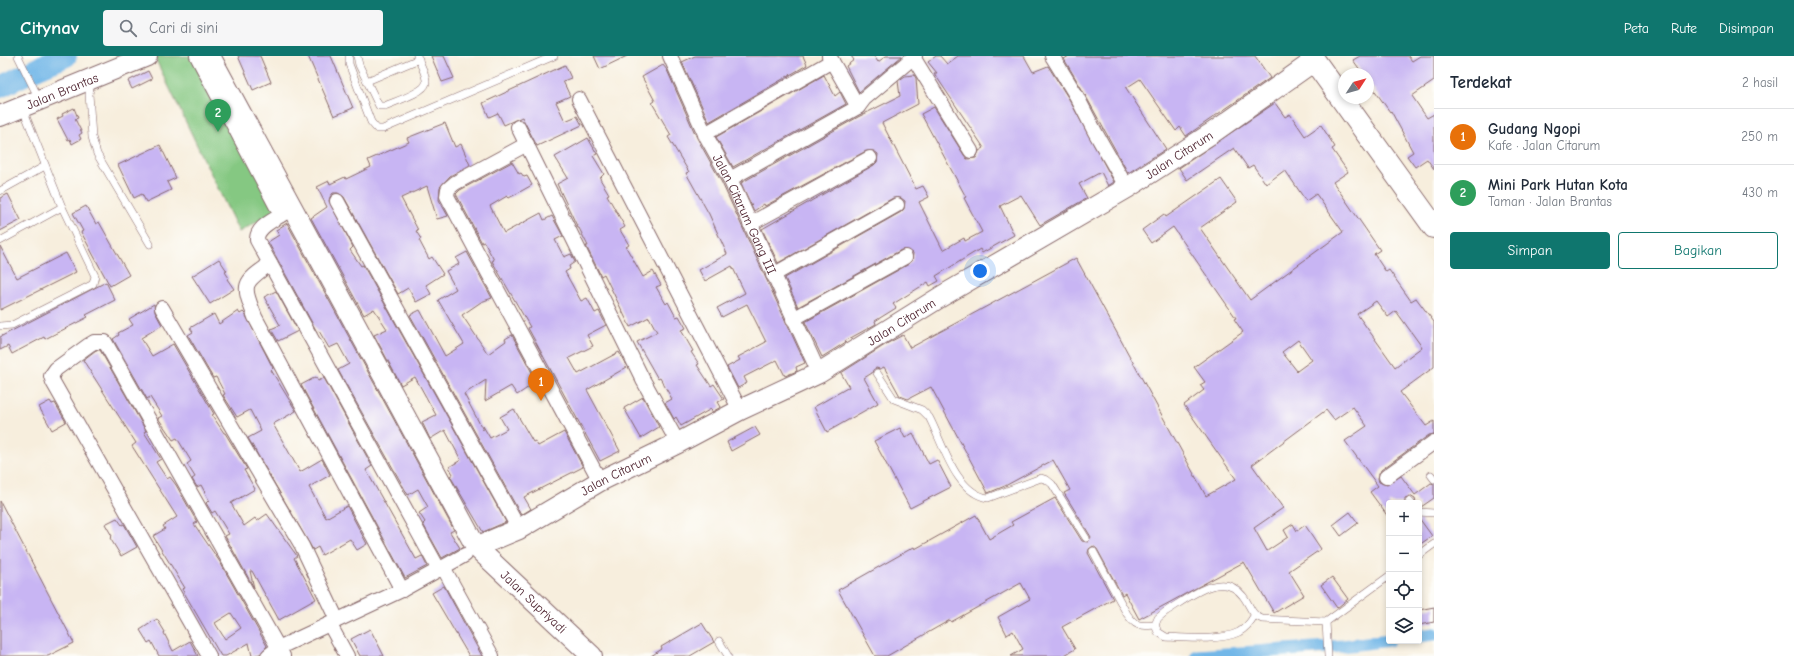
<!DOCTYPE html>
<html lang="id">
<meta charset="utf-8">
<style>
body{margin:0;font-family:"Comic Neue",sans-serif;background:#f6f6f7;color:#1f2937}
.controls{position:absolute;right:12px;bottom:12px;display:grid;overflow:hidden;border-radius:4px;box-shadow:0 2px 6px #0003}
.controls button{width:36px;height:36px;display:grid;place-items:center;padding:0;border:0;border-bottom:1px solid #e0e1e3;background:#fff;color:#1f2937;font:20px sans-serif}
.compass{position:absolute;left:1338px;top:12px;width:36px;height:36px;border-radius:50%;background:#fff;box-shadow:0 2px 6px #0003;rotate:54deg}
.you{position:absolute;left:980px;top:215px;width:14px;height:14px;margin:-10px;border:3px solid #fff;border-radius:50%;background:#1a73e8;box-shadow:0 0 0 6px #1a73e833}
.badge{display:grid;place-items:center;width:26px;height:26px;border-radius:50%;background:#0f766e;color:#fff;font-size:13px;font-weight:700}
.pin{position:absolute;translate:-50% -33px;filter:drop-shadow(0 1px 2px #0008)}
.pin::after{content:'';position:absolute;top:21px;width:14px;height:12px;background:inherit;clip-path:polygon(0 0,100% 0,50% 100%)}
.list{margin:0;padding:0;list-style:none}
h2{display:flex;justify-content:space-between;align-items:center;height:52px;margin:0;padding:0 16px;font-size:17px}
h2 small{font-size:13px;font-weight:400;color:#747a83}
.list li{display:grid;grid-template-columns:26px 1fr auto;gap:12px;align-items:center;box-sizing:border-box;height:56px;padding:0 16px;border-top:1px solid #e0e1e3}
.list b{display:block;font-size:15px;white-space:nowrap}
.list p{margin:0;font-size:13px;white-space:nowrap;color:#747a83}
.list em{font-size:13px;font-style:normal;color:#747a83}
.actions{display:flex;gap:8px;padding:12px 16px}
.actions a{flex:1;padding:9px 0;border:1px solid #0f766e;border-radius:4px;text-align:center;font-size:14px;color:#0f766e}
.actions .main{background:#0f766e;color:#fff}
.icon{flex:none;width:22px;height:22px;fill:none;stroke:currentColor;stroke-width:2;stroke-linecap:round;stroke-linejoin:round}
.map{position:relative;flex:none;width:1434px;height:600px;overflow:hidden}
header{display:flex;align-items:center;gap:24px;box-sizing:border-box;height:56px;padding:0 20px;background:#0f766e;color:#fff}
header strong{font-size:19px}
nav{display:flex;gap:22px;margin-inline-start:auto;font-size:14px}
.search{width:280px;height:36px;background:#f6f6f7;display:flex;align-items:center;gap:10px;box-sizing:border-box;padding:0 14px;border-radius:4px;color:#747a83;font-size:15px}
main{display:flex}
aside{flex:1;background:#fff}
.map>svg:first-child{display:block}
.green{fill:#85c882;stroke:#687456}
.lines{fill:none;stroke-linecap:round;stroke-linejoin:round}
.canal{stroke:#72b7e8;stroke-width:13}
.river{stroke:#72b7e8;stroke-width:22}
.building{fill:#c8b5f3;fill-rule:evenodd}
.lane-casing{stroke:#876769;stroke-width:8}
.street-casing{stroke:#876769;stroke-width:16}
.secondary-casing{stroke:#876769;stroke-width:22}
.primary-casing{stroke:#876769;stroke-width:24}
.lane{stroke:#fff;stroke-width:7}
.street{stroke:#fff;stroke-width:14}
.secondary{stroke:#fff;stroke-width:20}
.primary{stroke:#fff;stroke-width:22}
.labels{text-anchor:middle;stroke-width:4;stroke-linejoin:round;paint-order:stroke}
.street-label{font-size:13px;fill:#4a1f2b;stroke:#fdfcf7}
</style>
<header>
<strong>Citynav</strong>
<div class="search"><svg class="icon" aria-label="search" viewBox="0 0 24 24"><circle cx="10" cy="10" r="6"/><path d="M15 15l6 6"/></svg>Cari di sini</div>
<nav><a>Peta</a><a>Rute</a><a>Disimpan</a></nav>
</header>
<main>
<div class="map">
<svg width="1434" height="600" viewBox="0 0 1434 600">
<rect width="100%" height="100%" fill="#fdfcf7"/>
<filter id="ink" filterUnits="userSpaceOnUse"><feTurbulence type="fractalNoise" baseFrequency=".025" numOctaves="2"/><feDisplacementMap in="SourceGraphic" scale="8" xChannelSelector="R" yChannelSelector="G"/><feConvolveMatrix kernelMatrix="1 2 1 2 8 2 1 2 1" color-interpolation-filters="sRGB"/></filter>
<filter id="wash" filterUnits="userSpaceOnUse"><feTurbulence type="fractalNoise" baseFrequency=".012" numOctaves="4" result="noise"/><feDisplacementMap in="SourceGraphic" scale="16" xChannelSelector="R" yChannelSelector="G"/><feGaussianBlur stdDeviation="0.9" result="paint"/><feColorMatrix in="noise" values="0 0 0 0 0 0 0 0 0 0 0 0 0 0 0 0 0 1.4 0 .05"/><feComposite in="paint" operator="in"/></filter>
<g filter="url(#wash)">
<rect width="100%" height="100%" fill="#f7eedd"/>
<polygon class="green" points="158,0 205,0 285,150 239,176 155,2"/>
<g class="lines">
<g class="canal">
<polyline points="1419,580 1434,578"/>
<polyline points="1197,600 1343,590 1389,584"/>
</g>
<polyline class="river" points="0,31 40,11 66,0"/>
</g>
<g id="blocks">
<g class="building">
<polygon points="238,0 260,0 271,26 253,34"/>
<polygon points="308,0 331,0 353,52 334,60"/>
<polygon points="431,0 444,0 454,22 442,26"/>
<polygon points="594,0 627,0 600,13"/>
<polygon points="695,0 803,0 807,9 709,66 682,6"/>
<polygon points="851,0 874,0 878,6 886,0 902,0 859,36 846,10 854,4"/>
<polygon points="936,0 940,0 947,8 958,0 1024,0 1033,16 1048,10 1069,43 1114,126 1108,130 1101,116 1079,128 1087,142 1040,169 1021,139 1000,150 1014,179 982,197 980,193 936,220 939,225 930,230 928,226 893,248 896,252 875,265 876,268 845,285 846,286 822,301 805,266 909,208 912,205 913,197 909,194 901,194 798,251 785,222 901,156 904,153 905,145 901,142 893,142 778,207 762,173 874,109 877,106 878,98 874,95 866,95 765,150 764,148 754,155 741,127 858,61 900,40 898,25 905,20 914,19 916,22 918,48 882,67 916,133 923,130 929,141 919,146 943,194 964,182 965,185 982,176 964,142 966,141 921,58 934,51 964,99 967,103 976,102 979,95 984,92 934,17 937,17 928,6"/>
<polygon points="1069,0 1255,0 1270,22 1186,80 1180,71 1176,75 1140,23 1126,32 1166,93 1128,117 1083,35 1064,3"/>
<polygon points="1360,0 1408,0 1412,5 1420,0 1434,0 1434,25 1412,40 1427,62 1434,58 1434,113 1427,103 1415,111 1407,100 1413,96 1391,55 1390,56 1368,25 1368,18 1363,18 1353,4"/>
<polygon points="565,9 571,22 563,25 570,40 556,46 565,65 577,60 582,69 537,90 522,61 504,69 498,57 489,61 483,47"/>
<polygon points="663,9 667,14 697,82 722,127 805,307 796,311 797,315 785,320 777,304 744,321 747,327 738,332 727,311 740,304 738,301 766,286 747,248 722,261 717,252 745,237 732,210 705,225 699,214 727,198 709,158 686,117 689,116 668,81 671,79 652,47 655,45 642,21"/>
<polygon points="148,15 152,23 132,33 128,25"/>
<polygon points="824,19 835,40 840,36 846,48 733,111 716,81"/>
<path d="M1275 47 1285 61 1290 58 1305 80 1321 69 1335 91 1332 93 1348 116 1333 126 1380 194 1374 198 1386 216 1389 214 1411 245 1416 242 1434 266V311L1400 336 1426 370 1434 365V378L1429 379 1381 414 1378 422 1379 426 1387 429 1401 420 1415 439 1431 427 1434 428V442L1421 451H1419V447H1416L1415 443 1410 440 1405 442V447H1389V462L1370 436 1378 430 1345 385 1367 370 1353 351 1334 364 1326 354 1252 409 1283 452 1254 472 1267 495 1288 481 1284 474 1293 468 1297 475 1305 469 1321 493 1289 515 1304 539 1274 557 1244 506 1139 563 1125 537 1122 539 1097 493 1093 490 1089 493 1088 497 1113 543 1062 571 1075 593 1063 600H1011L1023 593 1013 575 1007 579 998 561 1030 543 1021 527 951 566 950 564 887 600H875L838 534 914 491 915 493 976 459 989 483 1013 469 1011 466 1055 442 1082 485 1088 486 1091 481 1064 437 1070 434 1053 404 1005 430 988 437 931 331 908 343 900 340 884 311 880 313 876 312 873 314 872 317 864 322 878 347 827 376 814 351 849 331 841 317 888 287 903 279 910 292 1076 202 1206 440 1236 423 1184 349 1204 334 1200 329 1205 326 1194 311 1243 276 1234 263 1236 262 1173 171 1151 187 1142 174 1164 158 1166 161 1221 123 1237 146 1200 172 1250 244 1343 176 1316 138 1306 145 1285 114 1266 128 1253 109 1248 112 1234 92 1187 124 1179 112ZM1376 245 1388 261 1396 255 1422 291 1395 311 1357 258ZM1298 284 1312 304 1297 315 1282 296Z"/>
<polygon points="74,52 78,62 75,63 82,77 79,79 81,83 72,88 70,83 68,84 57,63 63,60 62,58"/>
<polygon points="445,67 455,91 461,88 470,109 450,120 440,131 439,144 448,160 437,163 427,130 401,142 418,174 416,175 421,183 419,184 429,203 432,201 443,218 426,229 431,238 416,246 408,232 398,238 344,141 338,137 333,137 330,141 329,145 353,191 350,194 361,210 363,209 506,466 483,476 450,420 453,418 449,411 461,404 445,374 430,383 422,366 436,359 415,321 401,329 374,279 387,273 374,253 364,259 311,162 327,151 317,131 329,125 330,128 345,121 346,123 371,111 368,104 409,86 407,82"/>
<polygon points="588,82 597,98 593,100 604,118 601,121 600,123 609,138 607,139 625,171 620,174 629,189 626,191 643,221 653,215 661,229 656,231 666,248 668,246 676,261 679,260 686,272 681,274 693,295 691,296 699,308 697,309 711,330 714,328 724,343 718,346 721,351 712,356 711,353 681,370 676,361 674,363 665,347 672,343 660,322 658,323 637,286 657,276 649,261 630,271 604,218 601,220 586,190 588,190 579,172 578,172 557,128 568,122 555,101"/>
<polygon points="160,89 176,122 167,126 171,134 146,146 142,138 134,142 118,109"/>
<polygon points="512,106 519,118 521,117 524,121 527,120 532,129 509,142 507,140 490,150 504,177 541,157 544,164 552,160 563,180 555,184 564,201 571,198 575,206 569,210 570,213 565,216 581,245 587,242 595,257 599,255 606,269 587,279 593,290 569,302 578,318 619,296 627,311 587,334 620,395 600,405 528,272 530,271 492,205 494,204 484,186 482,187 456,138 460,134"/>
<polygon points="8,138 21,164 0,175 0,142"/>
<polygon points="86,150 96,168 99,166 129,219 110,230 81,176 83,175 73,157"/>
<polygon points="287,167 454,474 450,476 460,492 442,502 423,468 425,466 419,457 428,451 418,433 408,439 338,314 349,308 338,288 329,292 319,275 317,276 268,186 279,179 276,174"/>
<polygon points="0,190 17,222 66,197 76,216 0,254"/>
<polygon points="467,196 492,242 481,246 462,259 488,298 506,285 505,283 512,279 539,330 535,333 532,329 517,339 511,330 485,345 486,324 464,338 483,374 483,370 490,382 507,373 500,361 514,353 533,386 535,385 538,390 564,376 583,411 524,441 531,453 521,459 410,259 420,254 445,300 464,288 438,244 456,233 446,215 459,208 456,202"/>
<polygon points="219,203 227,215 225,216 229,222 227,223 234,233 210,248 192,220"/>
<polygon points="106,226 115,244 86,259 88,261 45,283 44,281 12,298 8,290 0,294 0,281"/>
<polygon points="276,235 298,275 278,285 271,273 280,269 264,241"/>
<polygon points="154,248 155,256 162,269 141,282 152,300 173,288 214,358 212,359 224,377 225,377 247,413 244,414 255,433 231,447 244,470 255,462 257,465 267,458 297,500 294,502 316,543 279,564 252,515 250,515 254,532 225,480 229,478 215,455 212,457 206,447 209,444 201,429 197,431 192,423 195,421 187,408 191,405 177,382 173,384 158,362 162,360 150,341 147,343 113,283 119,279 118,277 133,269 129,263"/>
<polygon points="238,255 240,258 243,256 245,258 273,312 271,314 296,355 273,368 300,416 322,403 330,419 309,431 326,462 347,450 367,488 357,494 350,483 322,499 318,491 313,494 248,382 261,375 250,354 237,361 223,339 225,338 216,321 213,322 188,279 193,276 190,272 214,258 219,268"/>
<path d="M96 294H100L146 375 144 376 161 403 156 406 167 423 170 421 176 429 197 466 194 468 220 506 267 590 260 598 252 600 249 587 226 600H221L182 533 185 532 153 480 165 473 163 470 177 461 132 390 136 387 83 304ZM231 557 241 572 225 583 215 567Z"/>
<polygon points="316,321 318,325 324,322 372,410 366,414 416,503 422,500 427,510 405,522 301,329"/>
<polygon points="643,341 659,371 641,382 624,352"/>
<polygon points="50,345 52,348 55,347 66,366 52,374 39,351"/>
<polygon points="755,371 760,379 731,395 727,386"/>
<polygon points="900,372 905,382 913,377 929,408 937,404 951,431 910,452 874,385"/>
<polygon points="0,445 74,587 48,600 0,600"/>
<polygon points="1350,456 1358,467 1341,480 1333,469"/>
<polygon points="117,462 122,469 124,468 137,491 121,500 110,482 112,480 105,468"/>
<polygon points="1419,462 1432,480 1419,489"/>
<polygon points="1332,521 1348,543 1337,552 1321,529"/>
<polygon points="444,530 482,600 469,600 432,537"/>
<polygon points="1434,551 1434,566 1419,569 1419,554"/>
<polygon points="157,563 165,576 164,577 173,595 190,585 198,600 159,600 151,585 148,587 140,574"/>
<polygon points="702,567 714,586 690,600 651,600 662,593 661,591"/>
<polygon points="370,573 380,592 384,600 360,600 351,583"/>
</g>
</g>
</g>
<g filter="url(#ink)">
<use href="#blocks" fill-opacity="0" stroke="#876769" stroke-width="1"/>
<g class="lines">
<g class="lane-casing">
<g id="lane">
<polyline points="18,0 39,43"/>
<polyline points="349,0 349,8 371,66 377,73 383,73 554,0"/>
<path d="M357 0 359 9 379 50H385C393 46 424 37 426 27 427 19 420 8 417 0"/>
<polyline points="367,25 419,3"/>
<polyline points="91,26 89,38 92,81 97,98 150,188"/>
<polyline points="0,135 45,110"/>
<polyline points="0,185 62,151"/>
<polyline points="0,270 12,269 93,228 95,220 62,151 23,53"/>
<path d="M877 317 894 343 922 354 929 361C943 387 955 437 988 442L1041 422 1047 424 1052 428 1086 482"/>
<polyline points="1431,419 1434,423"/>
<polyline points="1409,445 1411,447"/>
<polyline points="1419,456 1434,457"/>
<path d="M1093 495 1127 558C1136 571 1139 570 1155 569"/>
<polyline points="1419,499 1434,488"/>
<path d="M1155 569 1158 562 1165 556C1187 543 1222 512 1243 540 1251 550 1250 558 1262 563L1326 566"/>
<path d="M1155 569 1158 576 1166 581C1186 582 1221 585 1239 576 1246 572 1250 567 1254 560"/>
<polyline points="719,585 728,600"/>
<polyline points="1328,600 1326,566 1389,520"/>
</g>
</g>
<g class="street-casing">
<g id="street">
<polyline points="197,0 281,159 288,155"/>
<path id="s1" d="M670 0 705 78 730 123 819 317"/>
<polyline points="829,0 858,51 864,43 915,0"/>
<polyline points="1052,0 1076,39 1095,76 1127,132"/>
<polyline points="913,1 971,95"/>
<polyline points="579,43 740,354"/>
<polyline points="518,71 643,324 678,387"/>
<polyline points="705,78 832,5"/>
<polyline points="527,88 455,127 448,133 447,140 600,425"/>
<polyline points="730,123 858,51"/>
<polyline points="337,145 519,473"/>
<path d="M281 159C272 165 256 172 257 184L439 514"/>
<polyline points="750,168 870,102"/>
<path d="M270 208C241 228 243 229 255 261L402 534"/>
<polyline points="773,219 897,149"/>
<polyline points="162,252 302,490 337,564"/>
<polyline points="793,263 905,201"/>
<polyline points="1386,421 1434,386"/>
<polyline points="443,511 492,600"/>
<polyline points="330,569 347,600"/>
<polyline points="209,600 53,326 51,320 56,313 89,289 94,286 105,286 283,600"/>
<polyline points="268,600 278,592 402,534 465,499"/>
</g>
</g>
<g class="secondary-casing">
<g id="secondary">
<path id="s2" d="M210 0 476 491 592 600"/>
<path id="s3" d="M0 60 147 0"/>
<path id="s4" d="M476 491 519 473 600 425 678 387 740 354 819 317 942 240 1127 132 1215 75 1314 5"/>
</g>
</g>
<g class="primary-casing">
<polyline id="primary" points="1311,0 1434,171"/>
</g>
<use href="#lane" class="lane"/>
<use href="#street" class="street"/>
<use href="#secondary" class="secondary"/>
<use href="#primary" class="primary"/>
</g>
</g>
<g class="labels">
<g class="street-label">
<text dy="5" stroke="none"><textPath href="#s3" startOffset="67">Jalan Brantas</textPath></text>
<text dy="5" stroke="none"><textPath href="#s4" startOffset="806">Jalan Citarum</textPath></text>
<text dy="5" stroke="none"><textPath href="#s1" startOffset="175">Jalan Citarum Gang III</textPath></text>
<text dy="5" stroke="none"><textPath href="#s4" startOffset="482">Jalan Citarum</textPath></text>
<text dy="5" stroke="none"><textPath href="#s4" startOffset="158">Jalan Citarum</textPath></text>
<text dy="5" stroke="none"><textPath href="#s2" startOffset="638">Jalan Supriyadi</textPath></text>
</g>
</g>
</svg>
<div class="controls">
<button>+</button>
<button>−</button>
<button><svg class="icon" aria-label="locate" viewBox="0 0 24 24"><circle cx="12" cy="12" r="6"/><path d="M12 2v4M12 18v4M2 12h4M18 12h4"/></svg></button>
<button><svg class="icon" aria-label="layers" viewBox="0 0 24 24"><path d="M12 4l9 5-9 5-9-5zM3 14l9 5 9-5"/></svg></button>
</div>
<svg class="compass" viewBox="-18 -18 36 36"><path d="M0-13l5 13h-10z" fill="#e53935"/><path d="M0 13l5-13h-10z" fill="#747a83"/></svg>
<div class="you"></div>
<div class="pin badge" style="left:541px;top:345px;background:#e8710a">1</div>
<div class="pin badge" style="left:218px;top:76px;background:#2e9e5b">2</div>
</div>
<aside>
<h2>Terdekat<small>2 hasil</small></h2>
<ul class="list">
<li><span class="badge" style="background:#e8710a">1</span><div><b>Gudang Ngopi</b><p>Kafe · Jalan Citarum</p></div><em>250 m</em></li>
<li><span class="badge" style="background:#2e9e5b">2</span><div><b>Mini Park Hutan Kota</b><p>Taman · Jalan Brantas</p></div><em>430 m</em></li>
</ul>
<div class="actions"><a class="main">Simpan</a><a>Bagikan</a></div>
</aside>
</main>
